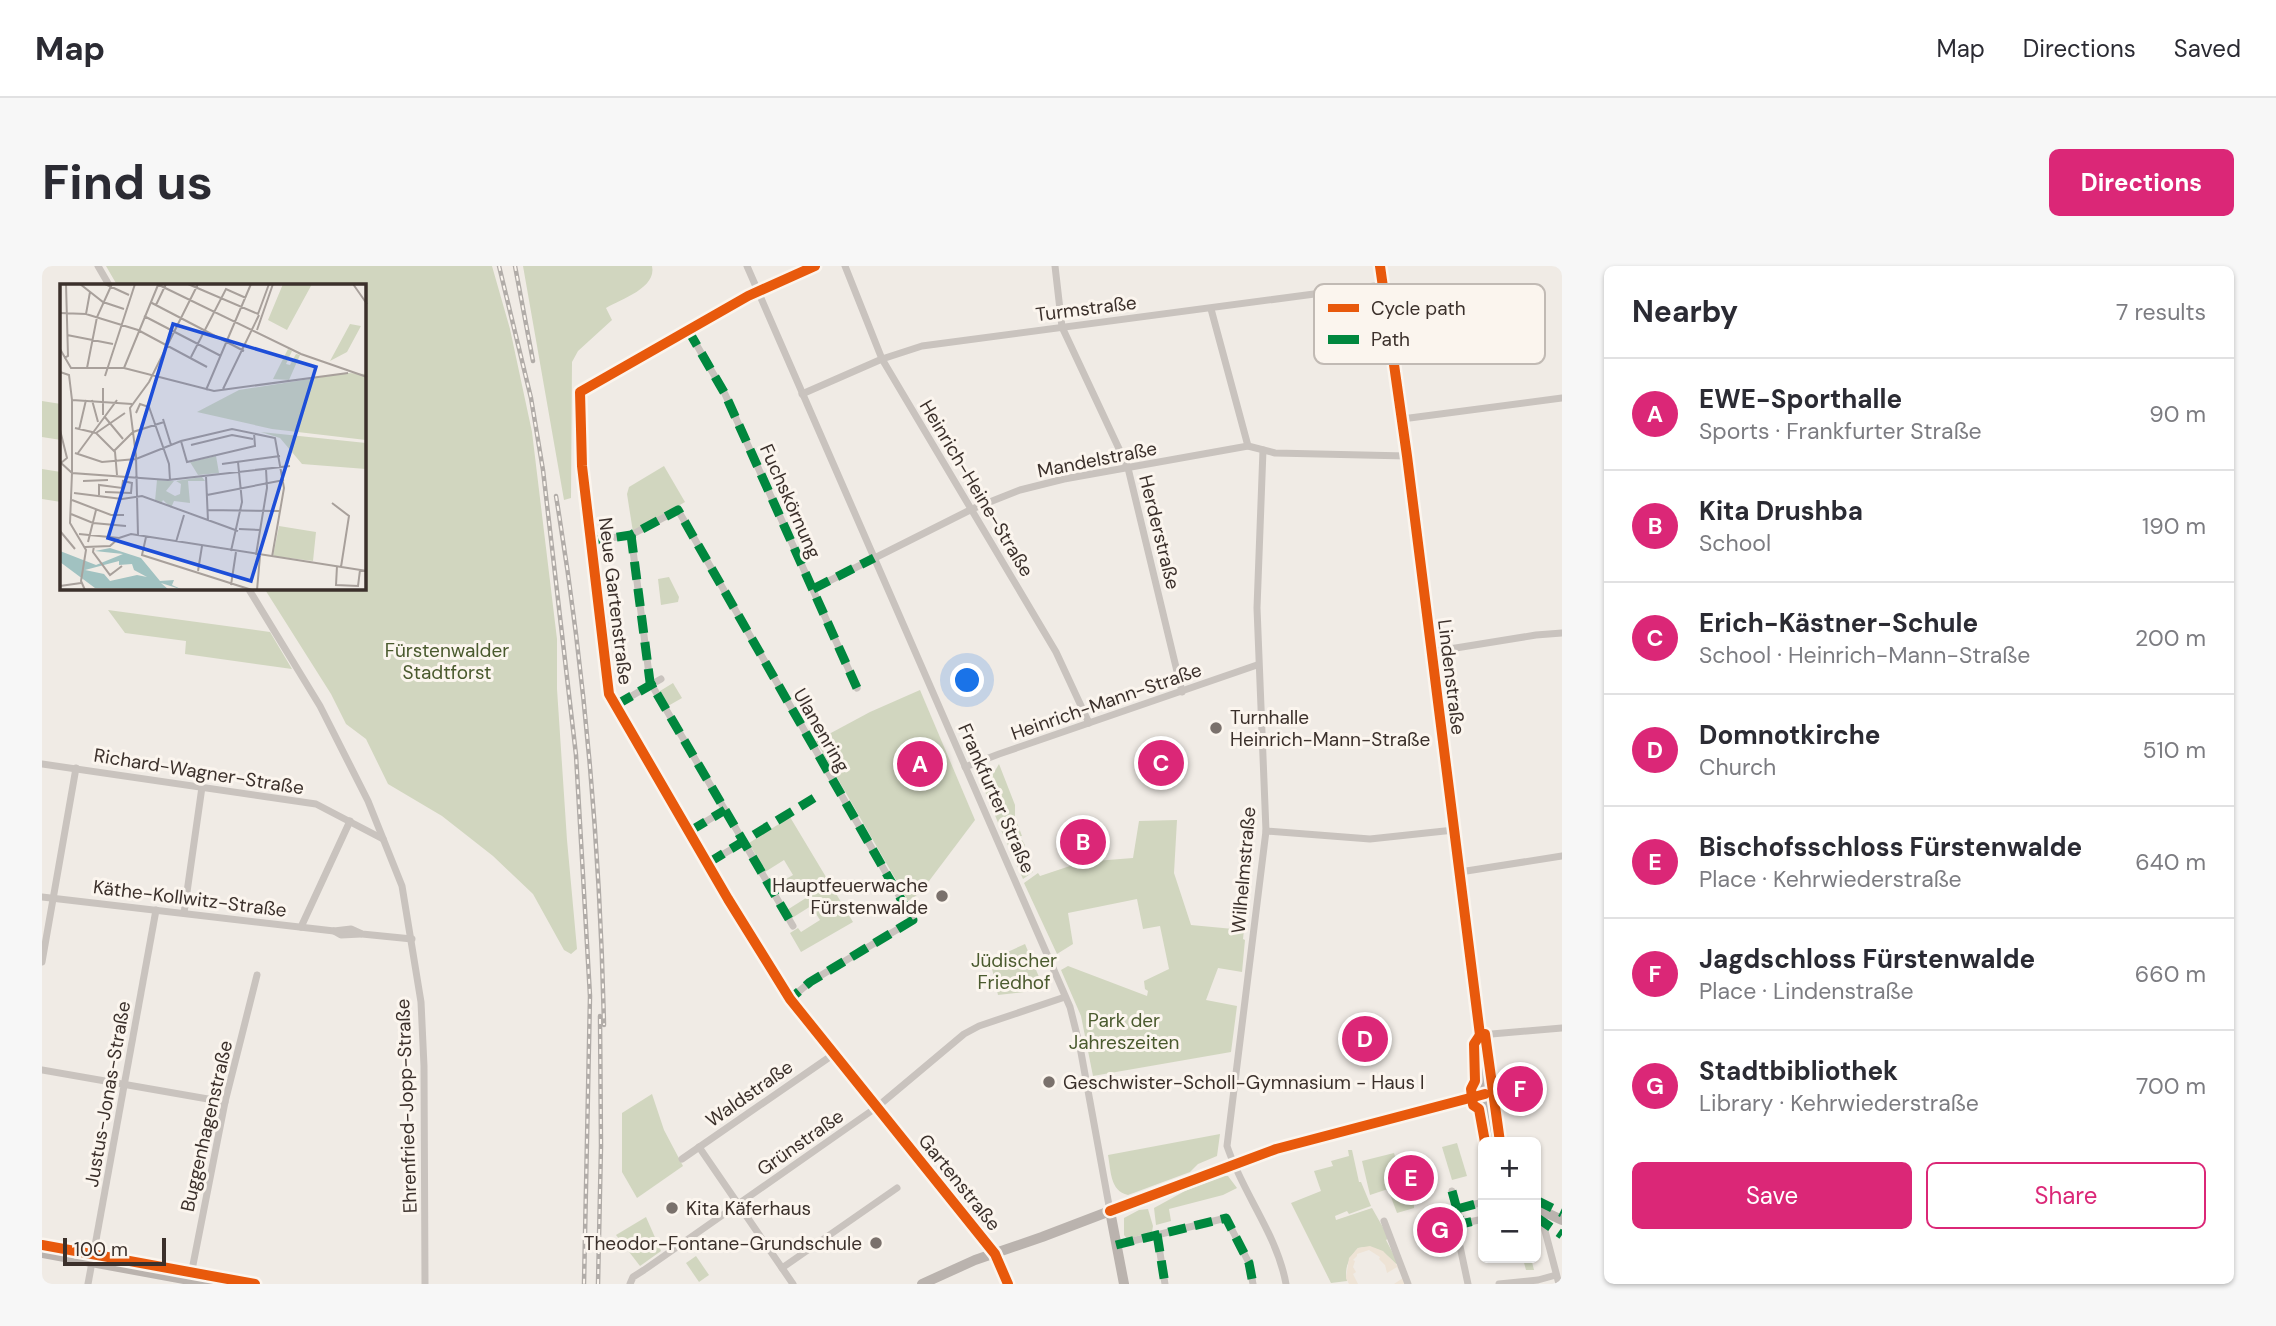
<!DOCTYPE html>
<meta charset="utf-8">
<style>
body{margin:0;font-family:"DM Sans",sans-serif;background:#f7f7f7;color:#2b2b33}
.controls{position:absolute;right:21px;bottom:21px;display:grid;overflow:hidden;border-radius:10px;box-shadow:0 2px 5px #0004}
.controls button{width:63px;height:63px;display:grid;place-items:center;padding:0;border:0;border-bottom:2px solid #e1e1e2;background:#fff;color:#2b2b33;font:35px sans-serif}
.scale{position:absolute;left:21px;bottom:18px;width:103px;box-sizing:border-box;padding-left:7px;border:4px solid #3b302b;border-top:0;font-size:19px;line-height:24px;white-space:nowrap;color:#3b302b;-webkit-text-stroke:5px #fbf5ee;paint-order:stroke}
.you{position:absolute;left:926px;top:415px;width:24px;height:24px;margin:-18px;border:5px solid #fff;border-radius:50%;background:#1a73e8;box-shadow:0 0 0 10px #1a73e833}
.badge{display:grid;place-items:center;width:46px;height:46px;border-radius:50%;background:#db2777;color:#fff;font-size:23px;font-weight:700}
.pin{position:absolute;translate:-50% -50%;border:4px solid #fff;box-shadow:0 2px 7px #0006}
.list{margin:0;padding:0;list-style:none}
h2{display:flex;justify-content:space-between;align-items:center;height:91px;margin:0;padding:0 28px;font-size:30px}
h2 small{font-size:23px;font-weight:400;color:#7c7c81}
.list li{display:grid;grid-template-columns:46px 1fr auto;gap:21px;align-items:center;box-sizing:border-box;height:112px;padding:0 28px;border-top:2px solid #e1e1e2}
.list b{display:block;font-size:26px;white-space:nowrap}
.list p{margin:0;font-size:23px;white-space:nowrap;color:#7c7c81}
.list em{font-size:23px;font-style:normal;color:#7c7c81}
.actions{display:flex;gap:14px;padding:21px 28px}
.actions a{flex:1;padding:16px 0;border:2px solid #db2777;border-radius:10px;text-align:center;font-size:24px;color:#db2777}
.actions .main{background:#db2777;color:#fff}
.map{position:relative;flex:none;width:1520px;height:1018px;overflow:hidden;border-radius:10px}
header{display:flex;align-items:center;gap:42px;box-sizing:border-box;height:98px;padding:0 35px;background:#fff;border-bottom:2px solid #e1e1e2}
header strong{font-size:33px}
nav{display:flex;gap:38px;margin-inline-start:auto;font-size:24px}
.intro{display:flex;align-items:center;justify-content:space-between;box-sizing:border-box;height:168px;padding:0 42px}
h1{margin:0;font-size:49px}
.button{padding:18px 32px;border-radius:10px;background:#db2777;color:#fff;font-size:24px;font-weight:700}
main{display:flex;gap:42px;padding:0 42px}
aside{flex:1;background:#fff;border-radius:10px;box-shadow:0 2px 5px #0004}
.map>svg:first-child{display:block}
.green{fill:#d1d6bf}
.plaza{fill:#eee3d5}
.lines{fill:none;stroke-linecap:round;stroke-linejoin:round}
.street{stroke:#c9c3be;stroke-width:7}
.secondary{stroke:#bab3ae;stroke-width:10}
.rail-casing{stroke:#b1aca8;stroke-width:4.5}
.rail{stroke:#fbf5ee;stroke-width:2;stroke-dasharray:5;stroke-linecap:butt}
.quiet{stroke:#00873e;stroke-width:9;stroke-dasharray:18 9;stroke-linecap:butt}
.cycleway-casing{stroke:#fbf5ee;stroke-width:15}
.cycleway{stroke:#e8590c;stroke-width:10}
.poi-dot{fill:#7a716c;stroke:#fbf5ee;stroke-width:2.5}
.labels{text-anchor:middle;stroke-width:6;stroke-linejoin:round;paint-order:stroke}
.street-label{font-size:19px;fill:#3b302b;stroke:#fbf5ee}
.park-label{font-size:19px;fill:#4a5a2e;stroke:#fbf5ee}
.poi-label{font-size:19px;fill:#3b302b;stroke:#fbf5ee;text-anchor:start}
.inset-road{fill:none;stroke:#a8a09b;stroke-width:2}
.view{fill:#1d4ed8;fill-opacity:0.15;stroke:#1d4ed8;stroke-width:3.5}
.inset-edge{fill:none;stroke:#3b302b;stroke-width:3.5}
.key{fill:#fbf5ee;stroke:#c1bab4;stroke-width:2}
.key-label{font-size:19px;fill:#3b302b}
</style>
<header>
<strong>Map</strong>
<nav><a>Map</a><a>Directions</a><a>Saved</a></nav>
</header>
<div class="intro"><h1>Find us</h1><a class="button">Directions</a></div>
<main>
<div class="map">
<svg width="1520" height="1018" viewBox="0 0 1520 1018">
<rect width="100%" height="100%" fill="#f0ebe5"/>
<g class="green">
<polygon points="64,0 450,0 468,63 490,166 515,373 515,423 525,574 535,683 529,688 522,684 491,628 451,590 400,550 346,518 324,473 304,458 289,428 222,322 322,322 322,19 75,19"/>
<path d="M481 0H610C615 22 579 33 564 42L570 54 536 85 530 96 529 232 522 234Z"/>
<polygon points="0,135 19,138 19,174 0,171"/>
<polygon points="622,200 643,236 591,266 585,228 587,221"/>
<polygon points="0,203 19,206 19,236 0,233"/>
<polygon points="627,311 637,331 636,336 619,339 616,313"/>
<polygon points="66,344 228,366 250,403 143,388 144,375 83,367"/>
<polygon points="631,417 640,432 626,440 618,425"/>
<polygon points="878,424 933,554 878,627 866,635 774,475 828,446"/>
<polygon points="957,498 973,539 973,551 980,570 962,571 942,523"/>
<polygon points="748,551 811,656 759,686 748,667 756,662 759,666 778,654 769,640 750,652 745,644 764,632 756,618 744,625 739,616 751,609 742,594 723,606 707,577"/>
<polygon points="1135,554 1132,607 1149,659 1202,664 1201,673 1203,674 1200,706 1176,702 1164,734 1195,740 1189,786 1051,810 1039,750 1019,704 1026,700 1105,730 1106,725 1103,723 1102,715 1127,703 1118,660 1101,663 1095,633 1026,647 1031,678 1015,688 982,617 996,607 998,610 1040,596 1091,592 1097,555"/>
<polygon points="980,574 983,579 981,583 991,606 981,613 964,575"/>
<polygon points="983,678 1000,718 982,726 956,729 948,694"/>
<polygon points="610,828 622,864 641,900 595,932 580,906 580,847"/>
<path d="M1178 868 1175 890 1156 898 1148 906 1086 929C1068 925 1069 905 1066 889Z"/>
<polygon points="1415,877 1425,910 1410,914 1400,881"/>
<path d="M1306 884H1310L1317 916H1319L1329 940 1307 948 1305 945 1293 950 1294 954 1330 942 1347 972 1344 974 1356 997 1354 998C1342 986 1334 979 1316 982 1307 992 1302 1001 1305 1015L1289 1017 1249 937 1279 925 1272 905 1291 900 1289 895 1307 890Z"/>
<polygon points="1352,887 1361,916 1363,917 1366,925 1371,923 1375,937 1372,938 1372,942 1355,947 1346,923 1328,929 1320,895"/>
<polygon points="1181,910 1186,910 1195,922 1181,929 1127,943 1129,955 1114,959 1112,942 1143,925"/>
<polygon points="1106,943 1111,960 1110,966 1085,973 1082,969 1082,952 1097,944"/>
<polygon points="604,951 619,985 598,1000 574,969"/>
<polygon points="654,990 667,1009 657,1016 644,997"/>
<polygon points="1445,992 1489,992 1492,1004 1484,1004 1481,993 1446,997"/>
</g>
<polygon class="plaza" points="1328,980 1341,985 1354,998 1362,1010 1364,1018 1352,1018 1361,1012 1355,1001 1345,1007 1343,999 1337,993 1338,991 1327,984 1315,988 1315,990 1311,994 1313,995 1311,1001 1314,1006 1311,1008 1316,1018 1307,1018 1304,1012 1307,992 1316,982"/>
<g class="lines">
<g class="street">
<polyline points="56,0 67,19"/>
<polyline points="705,0 1028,741 1038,781 1068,945"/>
<polyline points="773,0 706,30 538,126 540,200 567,428 686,633 748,733 953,988 966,1018"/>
<polyline points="803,0 840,93 1014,386 1047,457"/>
<polyline points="1013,0 1020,61 1086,202 1140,426"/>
<polyline points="1169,43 1206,180"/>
<polyline points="646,64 683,128 815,422"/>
<polyline points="760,128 840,93 880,80 1340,19"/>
<polyline points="1360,153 1520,132"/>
<path d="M1221 184 1215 342 1224 565 1185 880C1201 928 1235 968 1244 1018"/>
<polyline points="589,269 608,416 751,660"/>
<polyline points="548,275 589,269 636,244 871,654 768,716 748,733"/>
<polyline points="206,322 278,440 326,535 360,620 379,736 382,800 383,1018"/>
<polyline points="771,323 930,243 978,224 1022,213 1206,180 1233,187 1365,190"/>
<polyline points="1389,386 1494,369 1520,367"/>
<polyline points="574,439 619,413"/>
<polyline points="0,498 274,538 341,573"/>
<polyline points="923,501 957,488 1215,399"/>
<polyline points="648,565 683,544"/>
<polyline points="1224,565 1328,573 1412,564"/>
<polyline points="666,597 702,576"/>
<polyline points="1418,606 1520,590"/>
<polyline points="0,631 292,665 309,663 320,668 370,673"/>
<polyline points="142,647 160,521"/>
<polyline points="259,661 308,555"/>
<polyline points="292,665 299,669 319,668"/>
<polyline points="0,696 34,502"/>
<polyline points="1438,769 1520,762"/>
<polyline points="0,804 183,836"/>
<polyline points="657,881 751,1018"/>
<polyline points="640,893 792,788"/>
<polyline points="1410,925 1419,958 1416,963 1416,971 1426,1018"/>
<polyline points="1415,943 1441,936"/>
<polyline points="1502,947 1502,961 1517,1018"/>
<polyline points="1342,955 1366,1018"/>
<polyline points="1419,958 1441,953"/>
<polyline points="1115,968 1123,1018"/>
<polyline points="1074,979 1184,952 1207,997 1211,1018"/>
<polyline points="740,1002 855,922"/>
<polyline points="149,1009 183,836 215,709"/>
<polyline points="46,1018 114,644"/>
<polyline points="588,1018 591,1011 602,1004 835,841 922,768 937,760 1023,731"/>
<polyline points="1457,1018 1496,1014 1514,1009"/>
</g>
<g class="secondary">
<polyline points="1338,0 1365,190 1450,876"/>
<polyline points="1494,942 1520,954"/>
<polyline points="1068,945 1082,1018"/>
<polyline points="0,979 213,1018"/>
<polyline points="0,987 169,1018"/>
<polyline points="880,1018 933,994 1000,971 1191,898 1306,863 1443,828"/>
</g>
<g class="rail-casing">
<g id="rail">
<polyline points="457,0 489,132 501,204 534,489 548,730 542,1018"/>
<polyline points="473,0 491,95"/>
<path d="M514 230C543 405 558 582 562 759"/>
<polyline points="556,1018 559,880 558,750"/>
</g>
</g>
<use href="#rail" class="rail"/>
<g class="quiet">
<polyline points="646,64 683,128 815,422"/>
<polyline points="589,269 608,416 751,660"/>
<polyline points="548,275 589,269 636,244 871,654 768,716 748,733"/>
<polyline points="771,323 832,292"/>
<polyline points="574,439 619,413"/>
<polyline points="648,565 683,544"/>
<polyline points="666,597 772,532"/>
<polyline points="1410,925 1419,958 1441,953"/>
<polyline points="1494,934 1520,947"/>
<polyline points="1415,943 1441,936"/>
<polyline points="1494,951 1520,969"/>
<polyline points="1115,968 1123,1018"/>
<polyline points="1074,979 1184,952 1207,997 1211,1018"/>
</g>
<g class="cycleway-casing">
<g id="cycleway">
<polyline points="773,0 706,30 538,126 540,200 567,428 686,633 748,733 953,988 966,1018"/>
<polyline points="1338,0 1365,190 1438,769"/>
<polyline points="1438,769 1432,778 1433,815 1429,823 1431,839 1437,843 1443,876"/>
<polyline points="1438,769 1443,768 1458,876"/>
<polyline points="1068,945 1234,883 1443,828"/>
<polyline points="0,979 213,1018"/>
</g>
</g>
<use href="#cycleway" class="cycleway"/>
</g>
<g class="poi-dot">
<circle cx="1174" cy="462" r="7"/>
<circle cx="900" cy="630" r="7"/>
<circle cx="1007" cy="816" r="7"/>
<circle cx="630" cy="942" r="7"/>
<circle cx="834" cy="977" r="7"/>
</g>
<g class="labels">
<g class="street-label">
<text transform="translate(1044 42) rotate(-7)" y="7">Turmstraße</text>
<text transform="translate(1055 193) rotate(-11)" y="7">Mandelstraße</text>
<text transform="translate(935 222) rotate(59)" y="7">Heinrich-Heine-Straße</text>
<text transform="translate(749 235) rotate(66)" y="7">Fuchskörnung</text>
<text transform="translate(1118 266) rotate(76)" y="7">Herderstraße</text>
<text transform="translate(574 335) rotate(83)" y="7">Neue Gartenstraße</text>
<text transform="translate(1410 411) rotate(83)" y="7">Lindenstraße</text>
<text transform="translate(1064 435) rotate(-19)" y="7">Heinrich-Mann-Straße</text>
<text transform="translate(780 464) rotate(60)" y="7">Ulanenring</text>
<text transform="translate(157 505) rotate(9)" y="7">Richard-Wagner-Straße</text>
<text transform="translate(955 532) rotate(66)" y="7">Frankfurter Straße</text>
<text transform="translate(1201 604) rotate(-85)" y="7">Wilhelmstraße</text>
<text transform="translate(148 632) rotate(7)" y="7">Käthe-Kollwitz-Straße</text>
<text transform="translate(707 827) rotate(-35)" y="7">Waldstraße</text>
<text transform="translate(65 828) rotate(-80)" y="7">Justus-Jonas-Straße</text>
<text transform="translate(364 840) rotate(-92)" y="7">Ehrenfried-Jopp-Straße</text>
<text transform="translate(164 860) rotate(-77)" y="7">Buggenhagenstraße</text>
<text transform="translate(758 876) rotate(-35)" y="7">Grünstraße</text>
<text transform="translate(918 916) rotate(51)" y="7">Gartenstraße</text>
</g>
<g class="park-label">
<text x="405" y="391">Fürstenwalder<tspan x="405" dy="22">Stadtforst</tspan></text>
<text x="972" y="701">Jüdischer<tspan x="972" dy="22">Friedhof</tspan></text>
<text x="1082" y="761">Park der<tspan x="1082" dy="22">Jahreszeiten</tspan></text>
</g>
<g class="poi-label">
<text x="1188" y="458">Turnhalle<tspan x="1188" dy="22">Heinrich-Mann-Straße</tspan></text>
<text x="886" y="626" text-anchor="end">Hauptfeuerwache<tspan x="886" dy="22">Fürstenwalde</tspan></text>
<text x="1021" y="823">Geschwister-Scholl-Gymnasium - Haus I</text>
<text x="644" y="949">Kita Käferhaus</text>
<text x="820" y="984" text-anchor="end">Theodor-Fontane-Grundschule</text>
</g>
</g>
<g transform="translate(18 18)">
<rect width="306" height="306" fill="#f0ebe5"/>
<path d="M223 0H252L227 46 208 36ZM290 40 301 42 287 68 270 77ZM228 65 232 67 226 80 230 81 236 70 240 71 229 96 213 95ZM288 89 306 90V156L212 145 137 128 179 106ZM201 148 306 159V185L242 180 220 154ZM156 172 159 189 138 191 130 178ZM142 193 145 197H128L130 219 114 217 111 224 103 216 101 220 95 217 97 196 114 197 106 207 115 212 120 210 121 200 116 197ZM219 242 256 248 253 277 213 272Z" fill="#d1d6bf"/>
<path d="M50 264 81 274 100 297 114 296 112 301 123 306 101 299 109 306 35 304 0 278V267L36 281 63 270 35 267ZM59 277V281L72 280 74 286 87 293 77 291 50 297 44 290 25 286Z" fill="#a1c2c1" fill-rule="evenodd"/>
<path class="inset-road" d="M20 0 43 18 64 25M45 0 69 11M97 0 241 70 307 93M128 0 198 30 209 0M293 0 307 20M90 18 184 67M96 21 106 0M0 29 26 30 78 46 147 83M26 30 30 8M84 32 161 72M197 46 213 0M7 51 53 60M0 65 11 84H64L154 107 288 89M131 73 166 5 186 14M4 74 8 72 6 0M27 84 37 33 52 0M64 84 98 1M0 88 9 91 12 116V189L108 196 230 182M45 92 75 0M163 105 199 31M146 106 191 0M12 116 72 120M32 116 38 138M76 129 80 120 89 123 109 180 110 196M43 131V104M44 132 63 155M103 135 111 161M15 144 36 149 55 168 57 191M0 146 7 174 1 179M19 146 26 116M36 149 65 129M121 157 127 178 195 162 194 149M131 161 172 151 193 155M54 167 73 148 104 138M15 169 42 178 76 175 121 157 172 145 215 154 224 204 212 273M18 169 57 116M0 178 12 189 10 239 26 266 21 297 25 306M162 180 220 172M146 192 148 237M23 197 48 196M45 208 71 209 72 198M14 209 62 215 82 212 178 247M39 211V201L62 204 63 197 72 199M147 211 224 196M12 216 51 231H64M272 219 289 232 281 283M147 226 220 227M11 230 33 239 66 242M179 245 200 246M0 247 15 265M19 250 59 254 71 250 307 287M78 251 76 172 70 124 89 98 138 0M86 253 82 271 192 306M28 258 36 226M116 258 124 231M34 262 33 268 50 291 62 282M25 263 50 262 59 254M171 267 182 218 178 178M196 271 207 204 206 185M277 282 276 301 298 302 300 286M138 287 142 262M171 301 176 268M0 302 21 299M197 306 200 272"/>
<path class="view" d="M113 40 256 83 191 297 48 254Z"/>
<rect width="306" height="306" class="inset-edge"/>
</g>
<rect x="1272" y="18" width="231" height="80" rx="10" class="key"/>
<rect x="1286" y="38" width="31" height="8" fill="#e8590c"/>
<rect x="1286" y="69" width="31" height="9" fill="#00873e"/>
<g class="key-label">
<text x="1329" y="49">Cycle path</text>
<text x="1329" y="80">Path</text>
</g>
</svg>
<div class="controls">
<button>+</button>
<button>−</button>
</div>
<div class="scale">100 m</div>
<div class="you"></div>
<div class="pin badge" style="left:878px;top:498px">A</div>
<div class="pin badge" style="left:1041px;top:576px">B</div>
<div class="pin badge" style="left:1119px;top:497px">C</div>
<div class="pin badge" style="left:1323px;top:773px">D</div>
<div class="pin badge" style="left:1369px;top:912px">E</div>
<div class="pin badge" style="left:1478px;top:823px">F</div>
<div class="pin badge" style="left:1398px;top:964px">G</div>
</div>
<aside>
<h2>Nearby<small>7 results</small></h2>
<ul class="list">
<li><span class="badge">A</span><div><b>EWE-Sporthalle</b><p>Sports · Frankfurter Straße</p></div><em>90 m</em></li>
<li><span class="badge">B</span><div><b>Kita Drushba</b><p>School</p></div><em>190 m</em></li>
<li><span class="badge">C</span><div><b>Erich-Kästner-Schule</b><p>School · Heinrich-Mann-Straße</p></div><em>200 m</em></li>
<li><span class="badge">D</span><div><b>Domnotkirche</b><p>Church</p></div><em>510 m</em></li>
<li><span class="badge">E</span><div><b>Bischofsschloss Fürstenwalde</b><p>Place · Kehrwiederstraße</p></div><em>640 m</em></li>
<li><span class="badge">F</span><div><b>Jagdschloss Fürstenwalde</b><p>Place · Lindenstraße</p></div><em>660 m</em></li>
<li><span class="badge">G</span><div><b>Stadtbibliothek</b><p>Library · Kehrwiederstraße</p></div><em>700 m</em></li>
</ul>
<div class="actions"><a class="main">Save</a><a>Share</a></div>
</aside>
</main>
